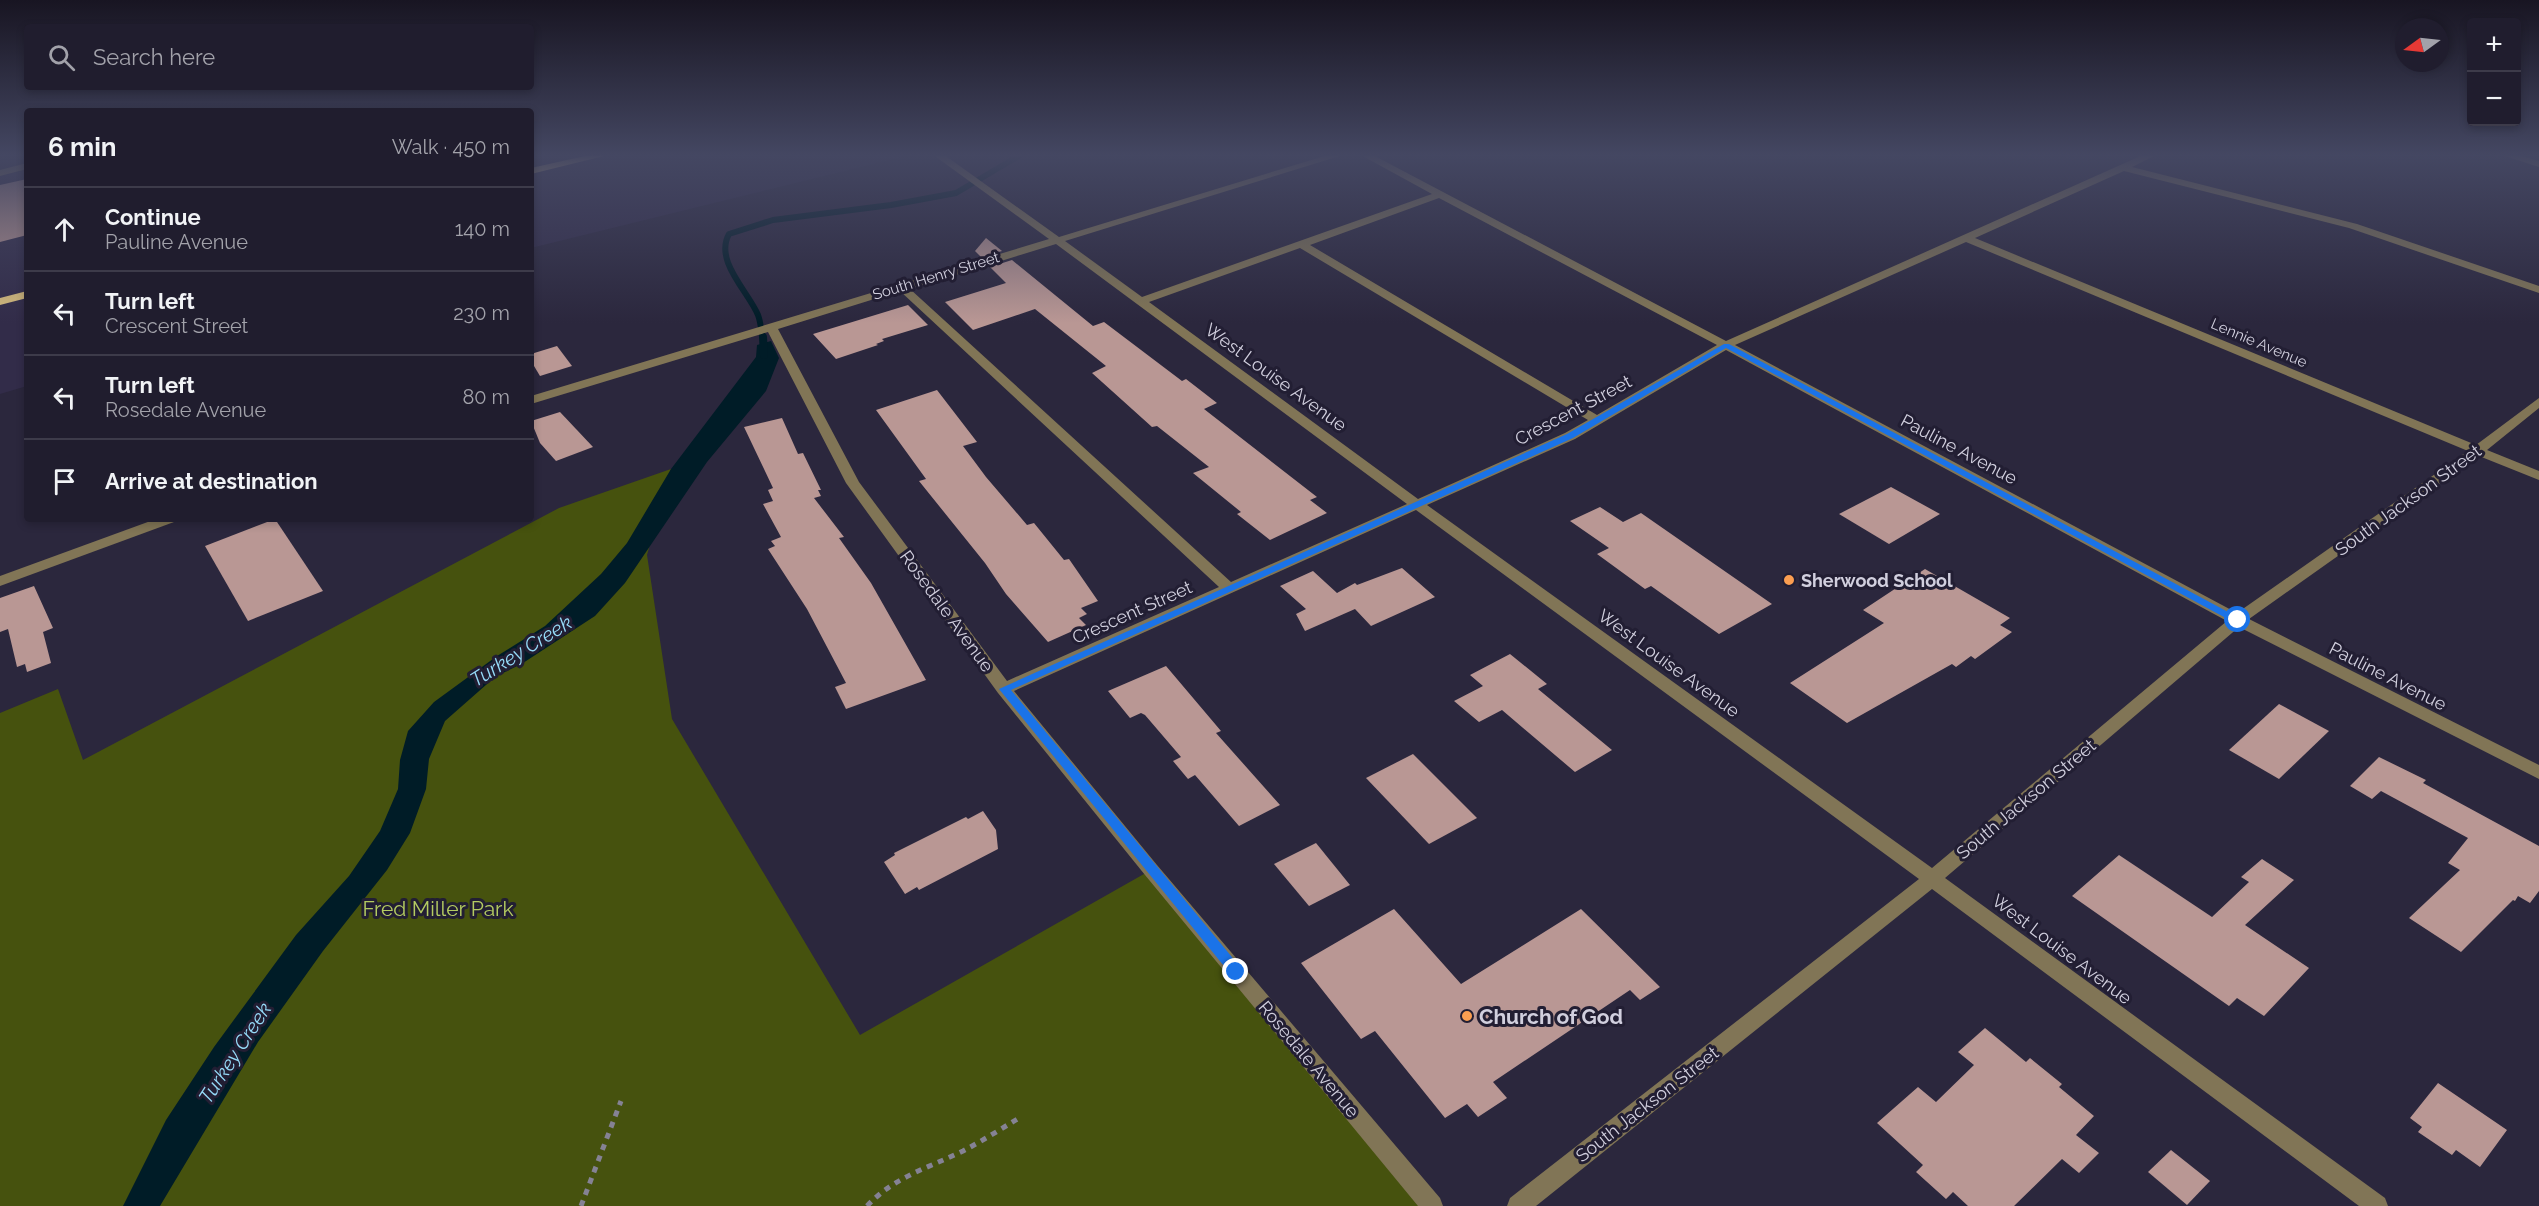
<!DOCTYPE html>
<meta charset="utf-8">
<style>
:root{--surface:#201d2e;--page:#2d2a3a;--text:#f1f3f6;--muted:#a2a2aa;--line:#3d3b4a}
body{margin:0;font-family:Raleway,sans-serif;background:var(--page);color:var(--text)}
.controls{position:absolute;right:18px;top:18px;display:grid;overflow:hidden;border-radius:6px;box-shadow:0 3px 9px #0003}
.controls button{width:54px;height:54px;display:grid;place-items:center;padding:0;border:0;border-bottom:2px solid var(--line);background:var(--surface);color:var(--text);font:30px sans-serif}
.compass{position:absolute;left:2395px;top:18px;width:54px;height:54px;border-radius:50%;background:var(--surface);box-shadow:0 3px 9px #0003;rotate:255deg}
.stop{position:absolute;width:18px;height:18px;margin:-14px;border:4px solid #1a73e8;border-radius:50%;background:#fff}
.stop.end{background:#1a73e8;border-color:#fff;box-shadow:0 2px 6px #0008}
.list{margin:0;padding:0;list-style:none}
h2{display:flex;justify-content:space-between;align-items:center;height:78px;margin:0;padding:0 24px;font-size:26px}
h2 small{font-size:20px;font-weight:400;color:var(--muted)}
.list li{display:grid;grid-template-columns:39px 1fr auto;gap:18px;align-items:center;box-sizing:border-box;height:84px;padding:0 24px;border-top:2px solid var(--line)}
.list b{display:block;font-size:22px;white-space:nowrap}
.list p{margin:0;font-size:20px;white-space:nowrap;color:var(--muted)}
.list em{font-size:20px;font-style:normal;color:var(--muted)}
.icon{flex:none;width:33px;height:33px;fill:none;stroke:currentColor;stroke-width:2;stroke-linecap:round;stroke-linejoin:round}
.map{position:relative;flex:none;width:2539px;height:1206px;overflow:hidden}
.search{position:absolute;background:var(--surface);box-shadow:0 3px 9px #0003;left:24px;top:24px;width:510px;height:66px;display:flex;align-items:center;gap:15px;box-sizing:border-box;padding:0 21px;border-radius:6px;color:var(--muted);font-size:22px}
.panel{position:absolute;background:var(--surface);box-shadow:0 3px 9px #0003;left:24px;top:108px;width:510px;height:414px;border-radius:6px}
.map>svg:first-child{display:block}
.built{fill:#322c49}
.green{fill:#46520e}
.water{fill:#001c27}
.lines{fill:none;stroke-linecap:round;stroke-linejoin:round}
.stream-far1{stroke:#001c27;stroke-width:6}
.stream{stroke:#001c27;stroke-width:8}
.building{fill:#b99794}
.path{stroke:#858294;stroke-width:5;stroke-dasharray:6 6;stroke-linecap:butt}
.minor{fill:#817556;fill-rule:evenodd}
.major{fill:#d8be7d;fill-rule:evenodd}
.route{fill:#1a73e8}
.poi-dot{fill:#fb9e51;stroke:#221e33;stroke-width:2}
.labels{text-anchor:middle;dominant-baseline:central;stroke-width:6;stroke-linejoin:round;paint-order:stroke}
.far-street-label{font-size:15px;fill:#d1cfde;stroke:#221e33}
.street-label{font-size:18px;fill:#d1cfde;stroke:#221e33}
.poi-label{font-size:18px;font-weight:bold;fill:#d1cfde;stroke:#221e33;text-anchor:start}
.water-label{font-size:20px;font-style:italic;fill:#95daf8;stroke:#221e33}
.near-park-label{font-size:21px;fill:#b4cb61;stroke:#221e33}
.near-poi-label{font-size:21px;font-weight:bold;fill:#d1cfde;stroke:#221e33;text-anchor:start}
</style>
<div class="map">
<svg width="2539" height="1206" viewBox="0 0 2539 1206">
<rect width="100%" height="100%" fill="#2b273d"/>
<g class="built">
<polygon points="531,154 914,154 531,248"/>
<polygon points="27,170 27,386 0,394 0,176"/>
</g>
<polygon class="green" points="671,469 647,555 672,719 860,1035 1151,870 1432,1206 0,1206 0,713 58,689 83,760 559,508"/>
<polygon class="water" points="771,341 779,358 766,391 707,462 625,583 595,616 523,663 495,677 445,721 429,759 426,789 410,833 387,870 323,951 258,1042 160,1206 123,1206 166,1120 214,1047 296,935 349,876 380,831 398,789 400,760 408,731 434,702 497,656 545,626 601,574 627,543 671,469 756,357 757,345"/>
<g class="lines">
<path class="stream-far1" d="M763 339C761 331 761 323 758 315 748 291 714 261 729 234L773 220 891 205 956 193 1022 154"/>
<polyline class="stream" points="763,337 764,355"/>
</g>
<g class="building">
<polygon points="27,179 27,235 0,242 0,185"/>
<polygon points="986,238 1002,251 981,257 975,251"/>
<polygon points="1012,260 1093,326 1104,322 1182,381 1186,379 1217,403 1204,409 1317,497 1310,500 1327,513 1270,540 1237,514 1241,512 1193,473 1209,467 1157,426 1152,427 1092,373 1106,366 1035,309 973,330 945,302 1006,283 990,267"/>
<polygon points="908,305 928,325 882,339 884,341 876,344 878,345 836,359 813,334"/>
<polygon points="557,346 572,366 540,376 531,361 531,354"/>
<polygon points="937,390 977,442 963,446 986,477 1027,525 1034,523 1064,560 1069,559 1098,601 1081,608 1087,614 1079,618 1086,625 1048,642 1006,594 985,563 919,481 926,479 876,410"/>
<polygon points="560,412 593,447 556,461 540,443 531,421"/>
<polygon points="782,418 798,454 803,453 821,490 818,490 821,496 814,498 844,537 839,538 871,583 926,680 846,709 835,687 846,683 807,609 768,549 775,546 771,541 781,537 763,504 773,501 768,490 773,488 744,427"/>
<polygon points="1891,487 1940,514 1889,544 1839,514"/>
<polygon points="1600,507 1623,522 1641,513 1772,604 1719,634 1651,586 1645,589 1597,554 1609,548 1570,521"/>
<polygon points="275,519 323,591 248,621 205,546"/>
<polygon points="1402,568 1435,597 1371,626 1355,609 1305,631 1296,614 1306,609 1280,586 1313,571 1337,593 1355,583 1357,585"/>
<polygon points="1925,569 2010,618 2000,625 2012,632 1975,659 1971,656 1956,667 1952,664 1847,723 1790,683 1884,623 1863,610"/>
<polygon points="34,586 53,628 43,632 51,663 27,672 25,664 17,667 8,629 0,632 0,598"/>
<polygon points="1510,654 1547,684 1538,689 1612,750 1575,772 1502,710 1479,722 1454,701 1483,686 1470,675"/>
<polygon points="1166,666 1221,731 1216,733 1280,805 1239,826 1195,775 1188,779 1173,761 1181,757 1145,715 1141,713 1130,718 1108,691"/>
<polygon points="2279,704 2329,731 2279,779 2229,750"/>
<polygon points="1413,754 1477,818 1429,844 1366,778"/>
<polygon points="2379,757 2426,780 2423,783 2539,846 2539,891 2530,903 2518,896 2515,901 2513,900 2461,952 2409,918 2460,870 2448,863 2468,838 2381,791 2372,799 2350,786"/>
<polygon points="983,811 996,830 998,849 919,890 917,887 905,894 884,862 895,855 894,853 966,817 968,819"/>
<polygon points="1316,843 1350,885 1309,906 1274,864"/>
<polygon points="2119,855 2212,917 2249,882 2241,877 2262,859 2294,880 2245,925 2309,968 2264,1016 2237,998 2229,1006 2072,896"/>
<polygon points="1394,909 1461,984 1581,909 1660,987 1640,1000 1630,990 1493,1082 1507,1098 1478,1117 1467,1104 1445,1118 1375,1031 1361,1039 1301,963"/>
<polygon points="1985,1028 2026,1062 2030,1058 2062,1084 2059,1087 2094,1116 2076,1135 2099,1153 2079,1173 2062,1159 2014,1206 1968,1206 1953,1192 1946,1199 1916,1172 1923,1165 1877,1123 1918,1087 1936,1102 1974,1065 1958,1052"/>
<polygon points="2438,1083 2507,1130 2480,1167 2456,1150 2452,1155 2418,1132 2422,1127 2410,1118"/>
<polygon points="2171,1150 2210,1181 2187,1205 2148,1172"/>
</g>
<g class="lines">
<g class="path">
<polyline points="581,1206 621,1101"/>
<path d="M867 1206C894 1177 928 1168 963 1151 982 1141 1001 1129 1019 1118"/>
</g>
<g class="minor">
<path d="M932 154H943L1059 237 1331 154H1346L1065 241 1142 297 1432 194 1359 154H1371L1726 341 2145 154H2158L2132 167 2357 224 2539 286V293L2349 228 2124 171 1975 238 2476 445 2539 398V408L2487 450 2539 471V480L2479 456 2249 619 2539 765V779L2239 627 1945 878 2385 1198 2388 1206H2359L1932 889 1536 1206H1507L1510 1198 1919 879 1416 510 1014 691 1157 865 1440 1198 1443 1206H1418L1145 875 998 693 846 483 768 332 531 404V396L1049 239ZM1439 198 1717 345 1597 415 1310 245ZM1966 242 2468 451 2237 613 1735 345ZM1056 244 1407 504 1231 582 910 289ZM1300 248 1588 420 1565 433 1418 499 1149 302ZM900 291 1219 587 1007 681 859 482 778 329ZM1726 350 2227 621 1932 868 1427 505 1575 439Z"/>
<polygon points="2499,154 2515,154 2539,161 2539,167"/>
<polygon points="27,163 27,169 0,176 0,170"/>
<polygon points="156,519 176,519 174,522 0,586 0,576"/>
</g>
<g class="major">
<polygon points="594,154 612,154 531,174 531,168"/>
<polygon points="27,291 27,298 0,305 0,298"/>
</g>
</g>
<linearGradient id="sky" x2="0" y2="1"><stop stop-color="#181522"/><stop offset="0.48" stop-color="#444762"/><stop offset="1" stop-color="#444762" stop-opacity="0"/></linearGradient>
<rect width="2539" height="323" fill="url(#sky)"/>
<polygon class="route" points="1724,344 1729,344 2243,620 2238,624 2235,623 1726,348 1573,438 1011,690 1241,968 1243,972 1241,976 1232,976 999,689 1567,434"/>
<g class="poi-dot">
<circle cx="1789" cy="580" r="6"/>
<circle cx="1467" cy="1016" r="6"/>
</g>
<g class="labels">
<g class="far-street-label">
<text transform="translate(936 276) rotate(-17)">South Henry Street</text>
<text transform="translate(2259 343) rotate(23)">Lennie Avenue</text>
</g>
<g class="street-label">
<text transform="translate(1276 377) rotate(36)">West Louise Avenue</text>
<text transform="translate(1573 410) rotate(-28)">Crescent Street</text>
<text transform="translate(1959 449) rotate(28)">Pauline Avenue</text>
<text transform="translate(2408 500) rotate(-36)">South Jackson Street</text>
<text transform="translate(947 611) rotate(54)">Rosedale Avenue</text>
<text transform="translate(1132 612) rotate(-24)">Crescent Street</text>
<text transform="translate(1669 663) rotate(36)">West Louise Avenue</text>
<text transform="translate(2388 676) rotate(27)">Pauline Avenue</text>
<text transform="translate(2026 799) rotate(-40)">South Jackson Street</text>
<text transform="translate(2062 949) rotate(37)">West Louise Avenue</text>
<text transform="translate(1309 1059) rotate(50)">Rosedale Avenue</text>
<text transform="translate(1647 1104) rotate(-38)">South Jackson Street</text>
</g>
<g class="poi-label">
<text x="1801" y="580">Sherwood School</text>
</g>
<g class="water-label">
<text transform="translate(521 651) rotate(-32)">Turkey Creek</text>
<text transform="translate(235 1053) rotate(-57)">Turkey Creek</text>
</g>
<g class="near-park-label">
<text x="438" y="908">Fred Miller Park</text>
</g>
<g class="near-poi-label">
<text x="1479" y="1016">Church of God</text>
</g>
</g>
</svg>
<div class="controls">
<button>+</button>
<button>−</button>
</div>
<svg class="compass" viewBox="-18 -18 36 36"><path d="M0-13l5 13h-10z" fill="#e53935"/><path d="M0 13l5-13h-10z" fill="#a2a2aa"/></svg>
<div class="stop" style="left:2238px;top:620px"></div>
<div class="stop end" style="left:1236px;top:972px"></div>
<div class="search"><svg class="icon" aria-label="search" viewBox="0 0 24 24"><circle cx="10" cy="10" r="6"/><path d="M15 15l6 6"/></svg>Search here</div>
<section class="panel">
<h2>6 min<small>Walk · 450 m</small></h2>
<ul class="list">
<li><svg class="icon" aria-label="ahead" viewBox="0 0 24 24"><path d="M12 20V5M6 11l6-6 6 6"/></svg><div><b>Continue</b><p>Pauline Avenue</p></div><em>140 m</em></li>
<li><svg class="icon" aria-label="left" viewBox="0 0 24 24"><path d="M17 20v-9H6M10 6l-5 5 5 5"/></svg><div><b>Turn left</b><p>Crescent Street</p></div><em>230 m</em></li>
<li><svg class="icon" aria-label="left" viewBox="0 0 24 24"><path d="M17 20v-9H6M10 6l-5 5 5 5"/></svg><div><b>Turn left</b><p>Rosedale Avenue</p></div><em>80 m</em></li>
<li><svg class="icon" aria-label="arrive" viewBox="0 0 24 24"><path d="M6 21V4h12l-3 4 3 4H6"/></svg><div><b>Arrive at destination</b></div></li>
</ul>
</section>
</div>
